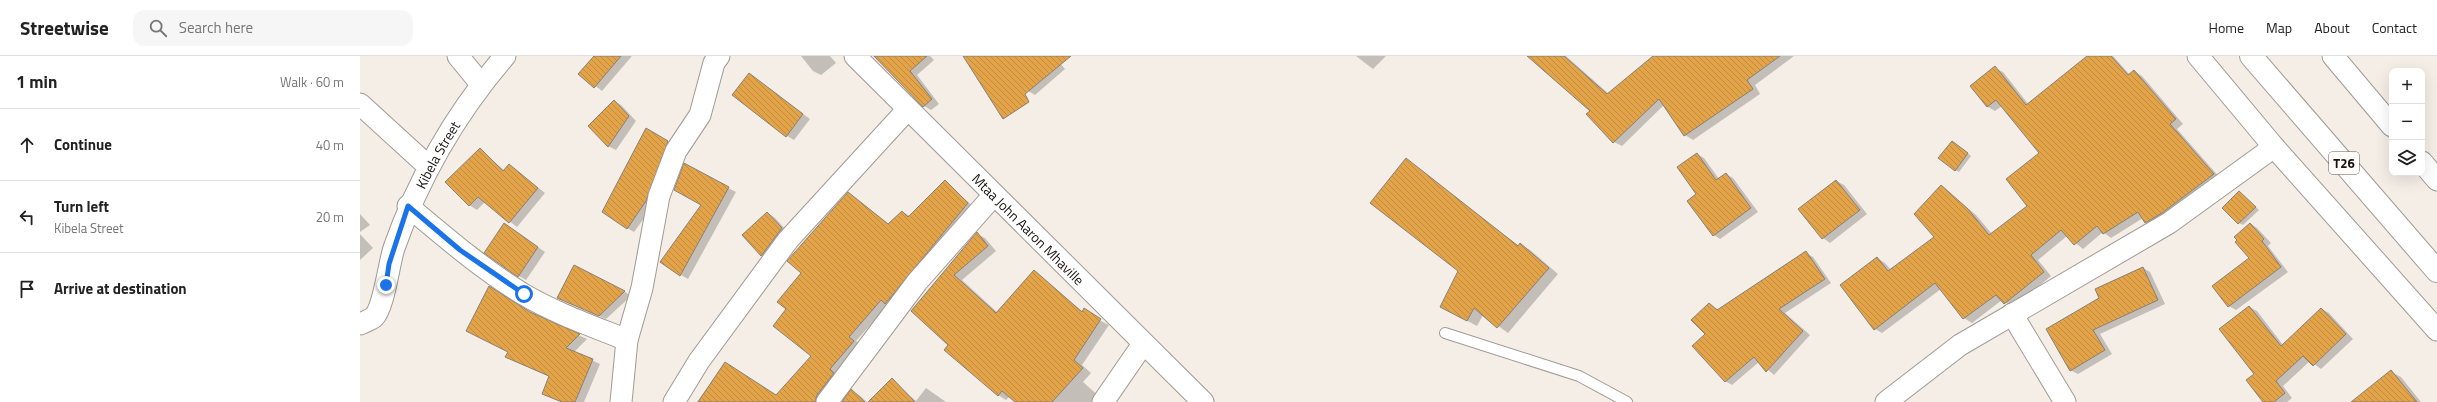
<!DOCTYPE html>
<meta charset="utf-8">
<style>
:root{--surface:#fff;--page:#f6f6f6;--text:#222;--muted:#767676;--line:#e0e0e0}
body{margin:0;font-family:"Titillium Web",sans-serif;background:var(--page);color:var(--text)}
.controls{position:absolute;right:12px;top:12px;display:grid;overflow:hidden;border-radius:8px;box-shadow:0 4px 16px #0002}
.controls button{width:36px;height:36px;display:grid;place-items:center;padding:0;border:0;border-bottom:1px solid var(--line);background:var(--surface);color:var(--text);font:20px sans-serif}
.stop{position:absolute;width:12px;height:12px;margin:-9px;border:3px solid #1a73e8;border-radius:50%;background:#fff}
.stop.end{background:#1a73e8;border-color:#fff;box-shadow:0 1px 4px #0008}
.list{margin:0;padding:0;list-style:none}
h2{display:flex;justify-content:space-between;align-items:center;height:52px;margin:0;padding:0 16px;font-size:17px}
h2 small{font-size:13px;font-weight:400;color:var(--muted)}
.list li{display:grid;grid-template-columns:26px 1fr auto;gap:12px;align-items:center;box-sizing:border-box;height:72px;padding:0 16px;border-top:1px solid var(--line)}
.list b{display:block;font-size:15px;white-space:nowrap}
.list p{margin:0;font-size:13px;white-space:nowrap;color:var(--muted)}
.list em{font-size:13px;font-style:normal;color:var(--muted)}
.icon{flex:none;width:22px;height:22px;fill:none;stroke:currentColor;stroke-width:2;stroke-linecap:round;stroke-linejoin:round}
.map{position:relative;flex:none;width:2077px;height:346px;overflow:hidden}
header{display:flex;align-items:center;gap:24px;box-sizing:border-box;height:56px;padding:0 20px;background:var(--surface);border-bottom:1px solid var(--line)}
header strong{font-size:19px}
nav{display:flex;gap:22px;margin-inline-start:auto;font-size:14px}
.search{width:280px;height:36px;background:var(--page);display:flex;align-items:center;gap:10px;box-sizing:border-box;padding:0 14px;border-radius:12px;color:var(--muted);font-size:15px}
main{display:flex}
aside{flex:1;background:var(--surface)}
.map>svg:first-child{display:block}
.shadow{fill:#0003}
.building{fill:url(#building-back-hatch);stroke:#87817a}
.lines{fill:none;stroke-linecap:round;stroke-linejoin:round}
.service-casing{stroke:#a09a93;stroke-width:12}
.minor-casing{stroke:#a09a93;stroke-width:23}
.trunk-casing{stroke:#a09a93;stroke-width:24}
.service{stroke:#fff;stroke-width:10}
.minor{stroke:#fff;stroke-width:21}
.trunk{stroke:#fff;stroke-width:22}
.route{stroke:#1a73e8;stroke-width:5}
.labels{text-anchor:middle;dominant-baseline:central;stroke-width:4;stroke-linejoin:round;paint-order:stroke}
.shield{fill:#fffcf9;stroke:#5c5a57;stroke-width:1}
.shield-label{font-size:13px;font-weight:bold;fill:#161411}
.street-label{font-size:14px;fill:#161411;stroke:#fffcf9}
</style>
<header>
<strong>Streetwise</strong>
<div class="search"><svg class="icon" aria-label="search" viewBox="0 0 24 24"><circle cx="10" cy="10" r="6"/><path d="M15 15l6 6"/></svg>Search here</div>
<nav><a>Home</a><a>Map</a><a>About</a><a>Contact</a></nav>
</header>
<main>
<aside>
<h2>1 min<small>Walk · 60 m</small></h2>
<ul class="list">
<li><svg class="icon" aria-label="ahead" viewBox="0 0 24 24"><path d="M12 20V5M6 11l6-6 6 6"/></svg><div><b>Continue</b></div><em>40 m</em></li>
<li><svg class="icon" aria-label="left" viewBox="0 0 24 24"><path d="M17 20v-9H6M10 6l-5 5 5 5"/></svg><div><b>Turn left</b><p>Kibela Street</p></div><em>20 m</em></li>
<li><svg class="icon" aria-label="arrive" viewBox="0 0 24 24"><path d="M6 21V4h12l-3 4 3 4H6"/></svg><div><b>Arrive at destination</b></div></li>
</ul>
</aside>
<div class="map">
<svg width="2077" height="346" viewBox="0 0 2077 346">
<defs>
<pattern id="building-back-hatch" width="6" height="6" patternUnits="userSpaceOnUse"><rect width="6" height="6" fill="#e3a348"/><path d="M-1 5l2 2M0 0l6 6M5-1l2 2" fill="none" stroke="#c28b3e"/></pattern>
</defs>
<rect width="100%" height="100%" fill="#f5eee7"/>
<g class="shadow">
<polygon points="235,0 272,0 242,35 220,18"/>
<polygon points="441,0 470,0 476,7 461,19 453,15"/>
<polygon points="513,0 570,0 574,4 557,19 579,48 571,54 564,50"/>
<polygon points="645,0 707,0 699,6 705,13 675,39 668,35"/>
<polygon points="996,0 1026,0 1013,13"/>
<polygon points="1169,0 1206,0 1249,38 1295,0 1434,0 1395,29 1400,38 1333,84 1325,79 1304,49 1262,90 1254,86 1231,55"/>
<polygon points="1728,0 1753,0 1770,19 1774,15 1782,20 1823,68 1817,73 1861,123 1794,171 1783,162 1751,182 1743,176 1723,193 1707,180 1678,204 1691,220 1653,252 1642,244 1612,267 1604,262 1581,233 1522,277 1515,273 1517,202 1525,207 1531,214 1575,181 1581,130 1616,159 1632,178 1669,150 1681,97 1642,50 1635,55 1628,51 1611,30 1635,12 1643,16 1669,49"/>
<polygon points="389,18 450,63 434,84 427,80"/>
<polygon points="254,45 261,49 276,65 256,94 248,90"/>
<polygon points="287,73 315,90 293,150 274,176 267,172"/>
<polygon points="1596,88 1611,100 1599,116 1595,114"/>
<polygon points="121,94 145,115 149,109 185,137 157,171 125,146 117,154 109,149"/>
<polygon points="1337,98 1344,102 1359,123 1366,118 1373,122 1398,156 1360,183 1354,179 1338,139"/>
<polygon points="1046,104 1159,190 1160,188 1170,194 1198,218 1148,277 1123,259 1117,270 1091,256 1099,215"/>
<polygon points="1476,125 1484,129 1507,158 1470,187 1463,182"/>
<polygon points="585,126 615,152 496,285 501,289 464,346 337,346 365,307 417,340 453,300 427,253 443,217 495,142 529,168 543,156 550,160"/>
<polygon points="368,132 376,136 328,223 321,219 342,149"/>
<polygon points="1880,136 1899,154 1883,169 1879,167"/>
<polygon points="408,157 415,162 429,177 409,204 402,200 383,179"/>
<polygon points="0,158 10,169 0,176"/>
<polygon points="1891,168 1897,172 1911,187 1908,190 1928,216 1876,254 1869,250 1891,202"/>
<polygon points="152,173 185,196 166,224 159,220"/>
<polygon points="0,178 13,192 0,204"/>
<polygon points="617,178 625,182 636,195 602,224 637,256 674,215 723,256 749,269 722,309 731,317 723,326 742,343 741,346 657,346 650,340 646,344 638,339 590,289 552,254"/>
<polygon points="1446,197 1453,201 1471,227 1425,257 1450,279 1414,319 1399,306 1372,329 1365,325 1347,278 1350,248 1359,254"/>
<polygon points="215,210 265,236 271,240 246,263 204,245 198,242"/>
<polygon points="1783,212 1790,216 1805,248 1740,278 1752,298 1718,318 1710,314 1740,242"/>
<polygon points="1889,251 1897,255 1923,289 1962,253 1969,257 1993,283 1961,313 1950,305 1923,330 1932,342 1927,346 1904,346 1895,318"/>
<polygon points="172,258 227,283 214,296 240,308 224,346 201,346 183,337 190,321 154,305 149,296"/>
<polygon points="2031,316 2041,321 2061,346 1993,346"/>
<polygon points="532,324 556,345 566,332 586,346 509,346"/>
<polygon points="492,335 499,339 507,346 483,346"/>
</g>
<g class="building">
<polygon points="234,0 261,0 234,32 218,18"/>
<polygon points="514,0 567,0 550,15 572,43 563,51"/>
<polygon points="603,0 711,0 665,38 669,46 643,63"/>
<polygon points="1167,0 1204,0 1247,38 1293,0 1420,0 1387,24 1393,33 1324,80 1299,43 1253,87 1226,58 1230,55"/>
<polygon points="1727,0 1751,0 1768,19 1774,14 1816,63 1810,68 1854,118 1802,157 1785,167 1778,156 1743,178 1737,170 1714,189 1701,174 1671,199 1684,216 1644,248 1636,239 1603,263 1575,227 1514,274 1480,229 1517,201 1528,215 1574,181 1554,158 1581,129 1608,153 1629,179 1667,150 1646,123 1679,97 1636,44 1627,51 1610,30 1635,10 1666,49"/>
<polygon points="389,17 443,58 426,81 372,39"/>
<polygon points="254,44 269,60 248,91 228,70"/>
<polygon points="286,72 308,85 286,145 267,173 242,156"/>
<polygon points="1592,85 1608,97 1595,115 1578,102"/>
<polygon points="120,92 143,115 149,108 178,132 149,167 118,141 109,150 85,126"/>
<polygon points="1337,97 1356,124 1366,117 1391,152 1353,180 1327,145 1336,138 1317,111"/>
<polygon points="1046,102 1158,190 1160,187 1189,212 1137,272 1114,252 1107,265 1080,251 1098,215 1010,147"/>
<polygon points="324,107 369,131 320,220 300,206 341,149 314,134"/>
<polygon points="585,124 608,147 525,248 521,244 489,281 494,285 470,313 474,317 457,339 455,346 338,346 365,306 416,339 451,300 413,270 426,253 417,246 441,217 427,205 488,136 528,168 542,155 548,161"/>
<polygon points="1476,124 1500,154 1462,183 1438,153"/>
<polygon points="1879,135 1896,151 1878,168 1862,152"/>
<polygon points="407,156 422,172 401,200 382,179"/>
<polygon points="144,167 178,191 158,221 124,197"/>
<polygon points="1890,167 1904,183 1902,185 1921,211 1868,251 1852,230 1889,202 1875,186 1877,184 1874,181"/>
<polygon points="617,176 628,190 594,219 636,257 674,214 722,256 724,252 741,263 714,304 723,312 692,346 655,346 642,335 638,340 584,294 588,289 551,255"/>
<polygon points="1446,195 1465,223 1419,253 1443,275 1406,316 1394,301 1365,326 1332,290 1345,278 1331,264 1349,247 1357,254"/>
<polygon points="214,209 265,235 239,260 197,242"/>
<polygon points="1783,211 1798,244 1733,274 1745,294 1710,315 1686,273 1739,242 1735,233"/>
<polygon points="129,230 170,256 220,278 206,292 233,303 215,346 202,346 182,338 189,320 145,301 148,296 106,275"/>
<polygon points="1889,250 1921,290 1961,252 1986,278 1953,310 1943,300 1916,325 1925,337 1914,346 1903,346 1886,324 1894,318 1859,273"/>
<polygon points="2031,314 2057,346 1991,346"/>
<polygon points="532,322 555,346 508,346"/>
<polygon points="491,333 505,346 482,346"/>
</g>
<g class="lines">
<defs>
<polyline id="service" points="1085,277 1219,320 1267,346"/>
<g id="minor">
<polyline points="98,0 121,28"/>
<path id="s1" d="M495 0 843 346"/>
<polyline points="1838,0 1914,91 2077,274"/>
<polyline points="1973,0 2032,70"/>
<polyline points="0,48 69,111"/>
<polyline points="2062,106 2077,124"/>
<path d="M48 150C85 181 122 213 163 238 195 257 232 270 267 284"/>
<polyline points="1652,258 1705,346"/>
<path id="s2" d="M0 268C4 266 10 264 14 261 24 251 29 207 34 192 59 121 96 57 145 0"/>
<polyline points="261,346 267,284 282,232 299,140 316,95 340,59 354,7 359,0"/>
<polyline points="314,346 339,305 428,184 548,53"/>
<polyline points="467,346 557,226 634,139"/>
<polyline points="743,346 783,288"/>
<polyline points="1526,346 1600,289 1809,167 1914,91"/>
</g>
<polyline id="trunk" points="1891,0 2077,215"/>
</defs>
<use href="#service" class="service-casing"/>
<use href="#minor" class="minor-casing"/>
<use href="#trunk" class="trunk-casing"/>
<use href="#service" class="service"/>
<use href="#minor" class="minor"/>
<use href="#trunk" class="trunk"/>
</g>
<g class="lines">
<polyline class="route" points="26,229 29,208 48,150 100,194 164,238"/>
</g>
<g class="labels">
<rect class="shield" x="1969" y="96" width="30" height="22" rx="3"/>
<g class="shield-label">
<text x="1984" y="107">T26</text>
</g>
<g class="street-label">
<text stroke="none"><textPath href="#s2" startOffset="191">Kibela Street</textPath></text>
<text stroke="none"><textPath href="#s1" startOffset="245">Mtaa John Aaron Mhaville</textPath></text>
</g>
</g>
</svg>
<div class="controls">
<button>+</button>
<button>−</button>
<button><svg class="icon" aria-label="layers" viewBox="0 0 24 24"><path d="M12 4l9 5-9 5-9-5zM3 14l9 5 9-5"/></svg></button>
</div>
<div class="stop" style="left:164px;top:238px"></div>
<div class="stop end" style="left:26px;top:229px"></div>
</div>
</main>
